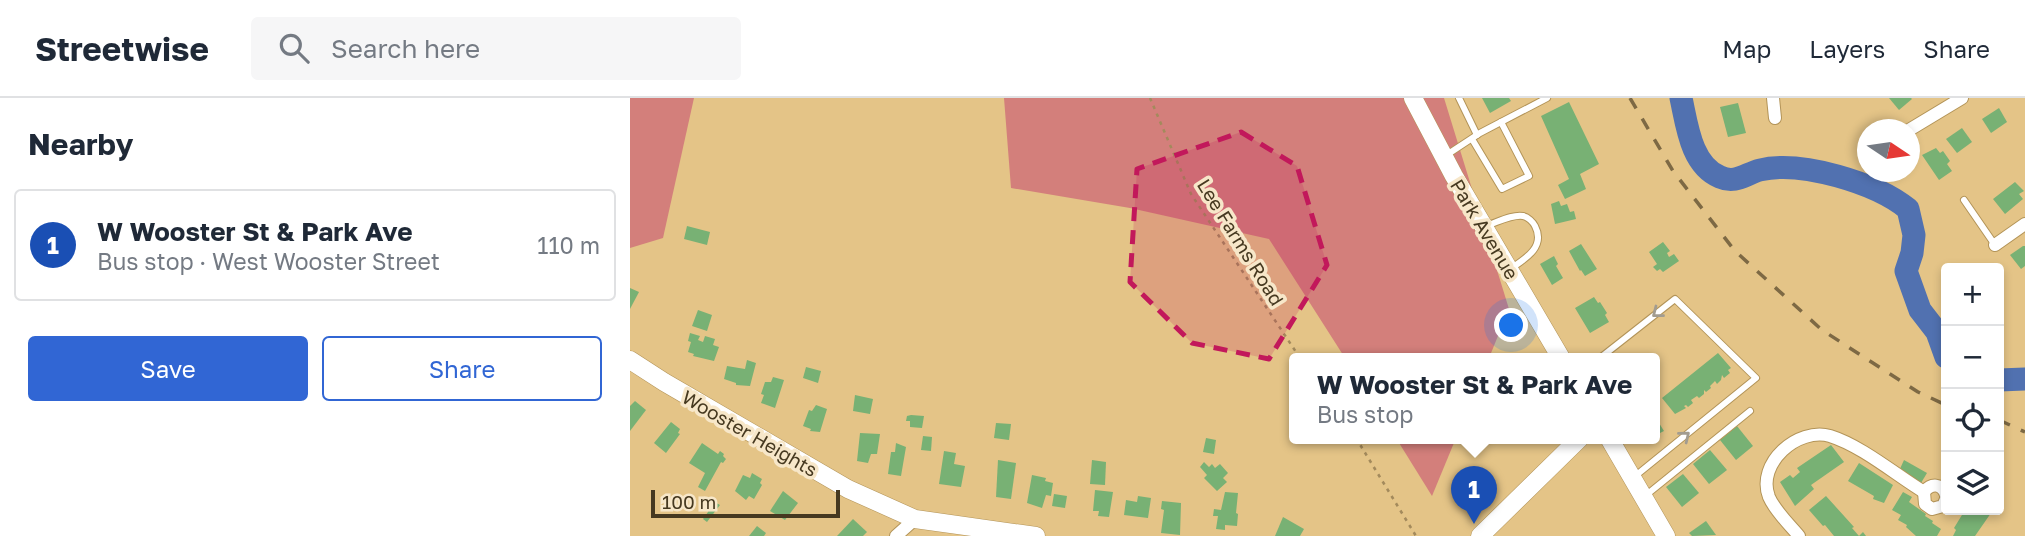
<!DOCTYPE html>
<meta charset="utf-8">
<style>
:root{--surface:#fff;--page:#f6f6f7;--text:#1f2937;--muted:#747a83;--line:#e0e1e3;--accent:#3166d4}
body{margin:0;font-family:"Golos Text",sans-serif;background:var(--page);color:var(--text)}
.controls{position:absolute;right:21px;bottom:21px;display:grid;overflow:hidden;border-radius:7px;box-shadow:0 4px 10px #0003}
.controls button{width:63px;height:63px;display:grid;place-items:center;padding:0;border:0;border-bottom:2px solid var(--line);background:var(--surface);color:var(--text);font:35px sans-serif}
.compass{position:absolute;left:1227px;top:21px;width:63px;height:63px;border-radius:50%;background:var(--surface);box-shadow:0 4px 10px #0003;rotate:103deg}
.scale{position:absolute;left:21px;bottom:18px;width:189px;box-sizing:border-box;padding-left:7px;border:4px solid #463920;border-top:0;font-size:19px;line-height:24px;white-space:nowrap;color:#463920;-webkit-text-stroke:5px #f7e7c9;paint-order:stroke}
.you{position:absolute;left:882px;top:228px;width:24px;height:24px;margin:-18px;border:5px solid #fff;border-radius:50%;background:#1a73e8;box-shadow:0 0 0 10px #1a73e833}
.badge{display:grid;place-items:center;width:46px;height:46px;border-radius:50%;background:var(--accent);color:#fff;font-size:23px;font-weight:700}
.pin{position:absolute;translate:-50% -58px;filter:drop-shadow(0 2px 4px #0008)}
.pin::after{content:'';position:absolute;top:37px;width:24px;height:21px;background:inherit;clip-path:polygon(0 0,100% 0,50% 100%)}
.popup{position:absolute;left:659px;top:255px;width:371px;height:91px;box-sizing:border-box;display:grid;place-content:center;border-radius:7px;background:var(--surface);filter:drop-shadow(0 2px 5px #0005);font-size:23px;white-space:nowrap;color:var(--muted)}
.popup b{font-size:26px;color:var(--text)}
.popup::after{content:'';position:absolute;left:50%;top:100%;margin-left:-14px;border:14px solid transparent;border-top-color:var(--surface)}
.list{margin:0;padding:0;list-style:none}
h2{display:flex;justify-content:space-between;align-items:center;height:91px;margin:0;padding:0 28px;font-size:30px}
h2 small{font-size:23px;font-weight:400;color:var(--muted)}
.list li{display:grid;grid-template-columns:46px 1fr auto;gap:21px;align-items:center;box-sizing:border-box;height:112px;margin:0 14px 14px;padding:0 14px;border:2px solid var(--line);border-radius:7px}
.list b{display:block;font-size:26px;white-space:nowrap}
.list p{margin:0;font-size:23px;white-space:nowrap;color:var(--muted)}
.list em{font-size:23px;font-style:normal;color:var(--muted)}
.actions{display:flex;gap:14px;padding:21px 28px}
.actions a{flex:1;padding:16px 0;border:2px solid var(--accent);border-radius:7px;text-align:center;font-size:24px;color:var(--accent)}
.actions .main{background:var(--accent);color:#fff}
.icon{flex:none;width:38px;height:38px;fill:none;stroke:currentColor;stroke-width:2;stroke-linecap:round;stroke-linejoin:round}
.map{position:relative;flex:none;width:1395px;height:438px;overflow:hidden}
header{display:flex;align-items:center;gap:42px;box-sizing:border-box;height:98px;padding:0 35px;background:var(--surface);border-bottom:2px solid var(--line)}
header strong{font-size:33px}
nav{display:flex;gap:38px;margin-inline-start:auto;font-size:24px}
.search{width:490px;height:63px;background:var(--page);display:flex;align-items:center;gap:18px;box-sizing:border-box;padding:0 24px;border-radius:7px;color:var(--muted);font-size:26px}
main{display:flex}
aside{flex:1;background:var(--surface)}
.map>svg:first-child{display:block}
.green{fill:#d37f7b}
.lines{fill:none;stroke-linecap:round;stroke-linejoin:round}
.river{stroke:#5171b0;stroke-width:23}
.building{fill:#78b174}
.lane-casing{stroke:#b39458;stroke-width:8}
.street-casing{stroke:#b39458;stroke-width:14}
.secondary-casing{stroke:#b39458;stroke-width:19}
.path{stroke:#a38a5c;stroke-width:2.5;stroke-dasharray:3.5 5;stroke-linecap:butt}
.lane{stroke:#fff;stroke-width:6}
.street{stroke:#fff;stroke-width:12}
.secondary{stroke:#fff;stroke-width:18}
.rail{stroke:#7d6944;stroke-width:3.5;stroke-dasharray:12 12;stroke-linecap:butt}
.oneway{stroke:#a29c90}
.marked{fill:#c2185b;fill-opacity:0.2;stroke:#c2185b;stroke-width:5;stroke-dasharray:14 9;stroke-linejoin:round}
.labels{text-anchor:middle;dominant-baseline:central;stroke-width:7;stroke-linejoin:round;paint-order:stroke}
.street-label{font-size:19px;fill:#463920;stroke:#f7e7c9}
</style>
<header>
<strong>Streetwise</strong>
<div class="search"><svg class="icon" aria-label="search" viewBox="0 0 24 24"><circle cx="10" cy="10" r="6"/><path d="M15 15l6 6"/></svg>Search here</div>
<nav><a>Map</a><a>Layers</a><a>Share</a></nav>
</header>
<main>
<aside>
<h2>Nearby<small></small></h2>
<ul class="list">
<li><span class="badge" style="background:#1a4fb4">1</span><div><b>W Wooster St &amp; Park Ave</b><p>Bus stop · West Wooster Street</p></div><em>110 m</em></li>
</ul>
<div class="actions"><a class="main">Save</a><a>Share</a></div>
</aside>
<div class="map">
<svg width="1395" height="438" viewBox="0 0 1395 438">
<rect width="100%" height="100%" fill="#e4c487"/>
<g class="green">
<polygon points="0,0 64,0 33,140 0,150"/>
<polygon points="374,0 814,0 879,211 859,260 715,260 639,141 500,110 381,90"/>
<polygon points="766,340 826,340 802,398"/>
</g>
<g class="lines">
<g class="river">
<path d="M1051 0C1057 27 1061 67 1090 79 1106 86 1115 76 1130 72 1171 62 1246 85 1278 111L1284 137 1282 155 1276 173 1290 212 1307 234 1316 259"/>
<polyline points="1369,282 1395,281"/>
</g>
</g>
<g class="building">
<polygon points="852,0 879,0 881,3 860,15"/>
<polygon points="1259,0 1281,0 1282,1 1269,12"/>
<polygon points="939,4 969,66 950,76 956,91 935,101 928,87 939,81 911,18"/>
<polygon points="1108,5 1116,35 1098,39 1090,9"/>
<polygon points="1369,10 1377,24 1361,35 1352,21"/>
<polygon points="1332,30 1342,44 1327,55 1316,41"/>
<polygon points="1306,50 1310,55 1313,53 1320,63 1317,66 1322,73 1309,82 1292,57"/>
<polygon points="1385,84 1394,93 1389,96 1393,101 1375,116 1363,101"/>
<polygon points="929,103 931,108 937,106 940,114 944,113 946,121 925,126 921,106"/>
<polygon points="57,128 80,134 77,147 54,141"/>
<polygon points="1033,144 1040,153 1037,155 1039,159 1044,156 1049,163 1033,174 1030,171 1027,173 1023,169 1027,166 1019,154"/>
<polygon points="951,146 967,171 955,178 951,172 950,173 939,153"/>
<polygon points="1393,148 1395,148 1395,168 1391,171 1380,157"/>
<polygon points="924,158 928,166 926,168 933,180 922,187 910,166"/>
<polygon points="0,190 9,194 0,211"/>
<polygon points="964,199 968,205 970,204 977,215 975,217 979,224 960,235 945,210"/>
<polygon points="68,212 82,217 77,233 62,228"/>
<polygon points="60,235 70,238 68,242 73,244 75,238 85,241 83,247 89,249 84,263 63,258 64,256 58,254 61,244 58,243"/>
<polygon points="1088,255 1101,270 1098,272 1100,275 1094,280 1092,277 1091,282 1087,286 1085,283 1080,288 1081,290 1076,294 1074,292 1074,296 1069,300 1067,298 1061,302 1063,305 1058,309 1056,307 1054,308 1056,310 1045,316 1032,300"/>
<polygon points="117,262 126,265 120,288 106,287 106,285 94,281 97,268 115,271"/>
<polygon points="176,269 191,273 188,285 173,280"/>
<polygon points="143,279 154,282 145,310 131,305 134,297 131,296 135,284 141,284"/>
<polygon points="225,297 243,301 240,316 223,313"/>
<polygon points="5,303 16,312 0,333 0,308"/>
<polygon points="186,307 197,311 190,334 180,333 181,331 173,328 179,312 182,313"/>
<polygon points="281,317 294,318 292,330 280,329 280,323 276,323 277,318"/>
<polygon points="1024,317 1034,333 1024,338"/>
<polygon points="41,324 50,331 48,335 50,336 36,355 24,345"/>
<polygon points="366,325 381,326 379,342 364,340"/>
<polygon points="1107,328 1123,348 1106,362 1090,342"/>
<polygon points="230,335 250,336 247,356 241,356 238,365 227,363"/>
<polygon points="293,338 302,339 301,353 291,352"/>
<polygon points="576,340 586,342 584,356 573,354"/>
<polygon points="72,345 88,356 90,353 94,356 93,358 96,361 93,365 91,364 75,393 68,389 75,375 59,365"/>
<polygon points="266,345 276,349 271,378 258,376 261,354 265,354"/>
<polygon points="1201,347 1214,364 1181,387 1184,391 1165,408 1150,384 1160,377 1163,380 1170,374 1167,370"/>
<polygon points="1080,352 1097,372 1079,386 1063,366"/>
<polygon points="314,353 326,355 324,366 335,368 331,389 309,386"/>
<polygon points="368,362 386,365 381,401 366,399"/>
<polygon points="462,362 476,364 475,387 460,386"/>
<polygon points="1274,362 1297,375 1291,385 1269,373"/>
<polygon points="574,364 579,369 582,366 585,370 590,366 598,375 593,380 597,384 587,393 574,380 577,377 570,369"/>
<polygon points="1229,365 1263,387 1254,405 1243,401 1244,398 1218,383"/>
<polygon points="122,375 132,381 130,385 132,387 124,401 119,398 116,402 105,393 113,377 120,380"/>
<polygon points="1053,376 1069,395 1052,409 1036,389"/>
<polygon points="402,377 416,380 415,383 423,385 421,398 416,397 412,410 397,405"/>
<polygon points="465,392 483,394 479,419 468,418 469,413 463,413"/>
<polygon points="153,393 168,405 155,422 140,413"/>
<polygon points="595,394 608,395 606,415 608,416 607,428 595,427 595,432 586,431 588,418 583,418 584,411 591,412"/>
<polygon points="1273,394 1282,399 1279,404 1296,416 1295,418 1303,423 1302,425 1311,431 1307,438 1286,438 1276,429 1277,427 1268,422 1271,417 1262,412"/>
<polygon points="424,396 437,398 435,410 422,408"/>
<polygon points="508,398 521,400 518,420 494,417 496,402 507,404"/>
<polygon points="1196,398 1224,429 1222,430 1229,438 1233,434 1236,438 1204,438 1195,427 1193,428 1179,412"/>
<polygon points="81,402 90,407 77,424 73,421 78,414 80,409 77,407"/>
<polygon points="532,403 551,405 550,437 531,435 534,412 531,411"/>
<polygon points="1335,412 1357,412 1361,415 1345,438 1323,438 1326,432 1324,430"/>
<polygon points="653,419 674,431 670,438 645,438"/>
<polygon points="223,421 237,434 233,438 207,438"/>
<polygon points="1076,423 1086,437 1062,438 1059,435"/>
<polygon points="127,428 136,435 134,438 119,438"/>
</g>
<g class="lines">
<defs>
<g id="lane">
<polyline points="829,0 847,37"/>
<polyline points="842,41 872,91 899,78 871,24"/>
<polyline points="815,58 850,35 917,0"/>
<polyline points="1334,102 1365,147"/>
<path d="M855 128C866 125 882 116 893 118 898 119 903 124 905 128 916 149 895 161 880 171"/>
<polyline points="970,260 1045,201 1126,280 1004,379"/>
<polyline points="1015,398 1120,313"/>
</g>
<g id="street">
<polyline points="1143,0 1145,20"/>
<polyline points="1279,32 1332,0"/>
<polyline points="1365,147 1395,126"/>
<polyline points="1294,394 1295,406 1302,411 1313,408 1316,401"/>
<path d="M1294 394C1301 385 1312 385 1316 397"/>
<polyline points="266,438 285,421"/>
<path d="M1169 438C1159 426 1145 413 1139 399 1126 365 1168 329 1200 338 1232 348 1266 377 1294 394"/>
</g>
<g id="secondary">
<polyline points="783,0 824,78 931,260"/>
<polyline points="0,262 34,284 218,391 285,421 406,438"/>
<polyline points="979,340 1036,438"/>
<polyline points="850,438 950,340"/>
</g>
</defs>
<use href="#lane" class="lane-casing"/>
<use href="#street" class="street-casing"/>
<use href="#secondary" class="secondary-casing"/>
<g class="path">
<polyline points="520,0 561,96 670,260"/>
<polyline points="726,340 786,438"/>
</g>
<use href="#lane" class="lane"/>
<use href="#street" class="street"/>
<use href="#secondary" class="secondary"/>
<g class="rail">
<polyline points="1000,0 1043,73 1105,153 1192,232 1288,294 1316,307"/>
<polyline points="1369,322 1395,334"/>
</g>
</g>
<defs><path id="oneway-chevron" d="M-2-3.5L2.5 0L-2 3.5" fill="none" stroke-width="1.6" stroke-linecap="round" stroke-linejoin="round" transform="scale(1.75)"/></defs>
<g class="oneway">
<use href="#oneway-chevron" transform="translate(1027 215) rotate(142)"/>
<use href="#oneway-chevron" transform="translate(1055 338) rotate(-39)"/>
</g>
<path class="marked" d="M611 34 667 68 697 167 639 261 562 245 500 184 507 71Z"/>
<g class="labels">
<g class="street-label">
<text transform="translate(855 131) rotate(59)">Park Avenue</text>
<text transform="translate(611 144) rotate(58)">Lee Farms Road</text>
<text transform="translate(120 335) rotate(30)">Wooster Heights</text>
</g>
</g>
</svg>
<div class="controls">
<button>+</button>
<button>−</button>
<button><svg class="icon" aria-label="locate" viewBox="0 0 24 24"><circle cx="12" cy="12" r="6"/><path d="M12 2v4M12 18v4M2 12h4M18 12h4"/></svg></button>
<button><svg class="icon" aria-label="layers" viewBox="0 0 24 24"><path d="M12 4l9 5-9 5-9-5zM3 14l9 5 9-5"/></svg></button>
</div>
<svg class="compass" viewBox="-18 -18 36 36"><path d="M0-13l5 13h-10z" fill="#e53935"/><path d="M0 13l5-13h-10z" fill="#747a83"/></svg>
<div class="scale">100 m</div>
<div class="you"></div>
<div class="pin badge" style="left:844px;top:426px;background:#1a4fb4">1</div>
<div class="popup"><b>W Wooster St &amp; Park Ave</b>Bus stop</div>
</div>
</main>
